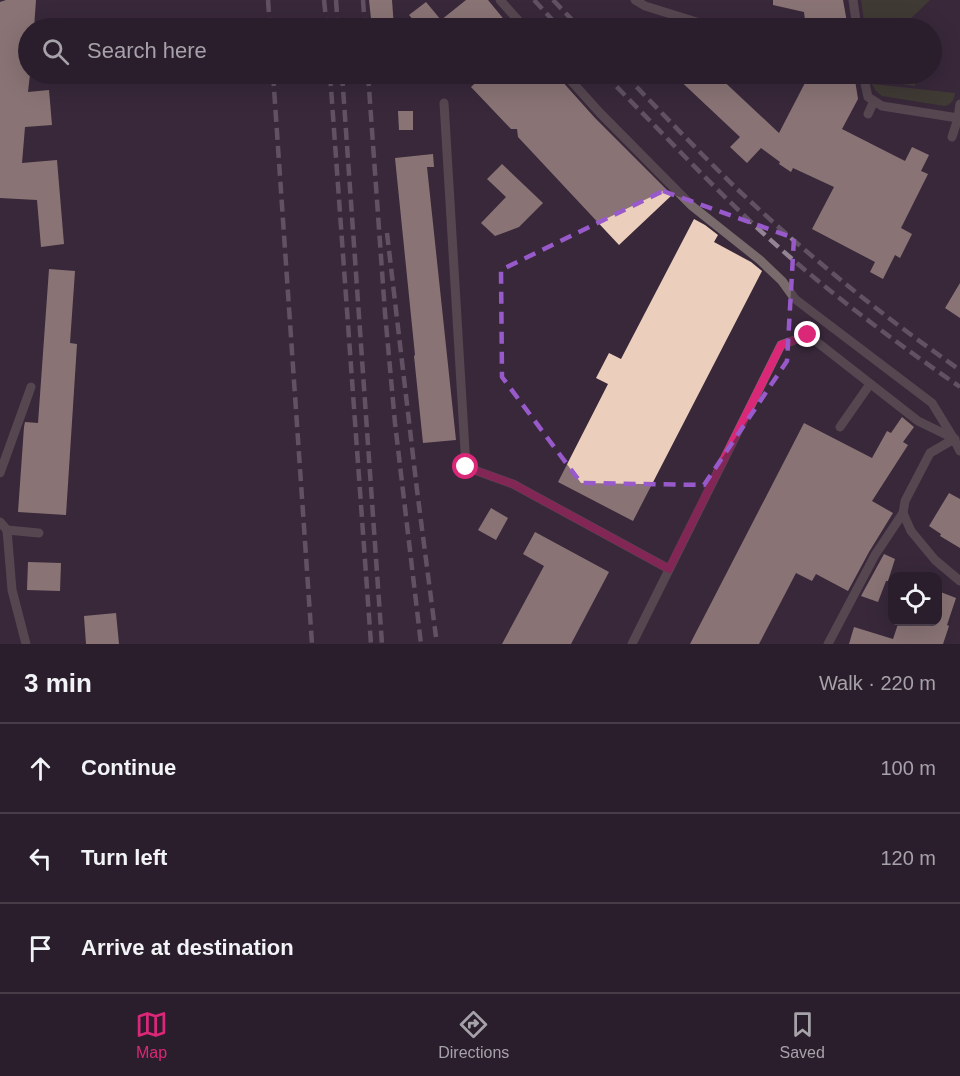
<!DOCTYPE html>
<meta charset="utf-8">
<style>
:root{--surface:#2b1e2c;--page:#332734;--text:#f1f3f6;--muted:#a6a2a9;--line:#473c48;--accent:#db2777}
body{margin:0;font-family:Helvetica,sans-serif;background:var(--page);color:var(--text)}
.controls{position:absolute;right:18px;bottom:18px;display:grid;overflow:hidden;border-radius:12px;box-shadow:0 6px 24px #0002}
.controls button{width:54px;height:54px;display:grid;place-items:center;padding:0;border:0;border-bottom:2px solid var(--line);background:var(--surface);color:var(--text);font:30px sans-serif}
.stop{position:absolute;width:18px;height:18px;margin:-14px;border:4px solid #db2777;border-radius:50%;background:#fff}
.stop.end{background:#db2777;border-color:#fff;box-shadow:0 2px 6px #0008}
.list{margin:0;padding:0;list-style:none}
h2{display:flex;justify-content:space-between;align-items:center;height:78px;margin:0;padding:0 24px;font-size:26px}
h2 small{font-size:20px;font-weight:400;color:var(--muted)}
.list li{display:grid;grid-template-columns:39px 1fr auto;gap:18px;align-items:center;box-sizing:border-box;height:90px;padding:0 24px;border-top:2px solid var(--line)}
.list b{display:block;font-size:22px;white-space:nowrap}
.list em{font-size:20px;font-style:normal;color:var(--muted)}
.icon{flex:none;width:33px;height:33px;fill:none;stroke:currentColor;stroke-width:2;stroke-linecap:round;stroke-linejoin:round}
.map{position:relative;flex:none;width:960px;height:644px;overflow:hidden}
.search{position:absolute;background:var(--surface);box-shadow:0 6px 24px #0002;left:18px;right:18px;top:18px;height:66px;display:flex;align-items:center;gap:15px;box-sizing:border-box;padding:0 21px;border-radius:33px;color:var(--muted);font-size:22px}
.sheet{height:348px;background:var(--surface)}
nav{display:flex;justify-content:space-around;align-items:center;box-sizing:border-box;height:84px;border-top:2px solid var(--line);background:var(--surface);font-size:16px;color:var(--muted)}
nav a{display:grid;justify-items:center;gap:3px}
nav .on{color:var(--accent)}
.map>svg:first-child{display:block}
.green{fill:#4a512f}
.building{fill:#ebcfbc}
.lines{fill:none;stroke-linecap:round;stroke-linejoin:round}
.lane{stroke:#796b6b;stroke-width:9}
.rail{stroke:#928493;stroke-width:4.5;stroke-dasharray:12 6;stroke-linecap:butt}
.route{stroke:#db2777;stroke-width:8}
.marked{fill:none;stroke:#985acb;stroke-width:4.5;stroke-dasharray:12 8;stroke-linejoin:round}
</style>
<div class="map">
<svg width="960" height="644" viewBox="0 0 960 644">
<rect width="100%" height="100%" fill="#39283a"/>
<g class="green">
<polygon points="861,0 930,0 901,28 865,28"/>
<polygon points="876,74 916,74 915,86 877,80"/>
<path d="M872 84 955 93C954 100 952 104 945 106L882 96 876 91Z"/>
</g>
<g class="building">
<polygon points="6,0 36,0 34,28 28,28 28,74 30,74 28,92 49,90 52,125 25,127 22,163 57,160 64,244 41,247 37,200 0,198 0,2"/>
<polygon points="369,0 392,0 394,28 372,28"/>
<polygon points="466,0 488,0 511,28 420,28 409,15 426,2 441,20"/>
<polygon points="773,0 843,0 848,28 806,28 804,12 773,5"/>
<polygon points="485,74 558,74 560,79 595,118 672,195 619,245 518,137 517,129 511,129 471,87"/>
<polygon points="673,74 716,74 779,133 807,79 806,74 854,74 858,99 842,129 905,161 912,147 929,155 921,171 928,174 901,228 912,234 900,258 895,255 883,279 870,272 875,262 812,229 834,187 793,168 791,172 779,164 780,162 761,148 747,163 730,147 740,137"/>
<polygon points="398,111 413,111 413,130 399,130"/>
<polygon points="433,154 434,167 427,167 456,440 423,443 414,356 415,355 395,158"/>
<polygon points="502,164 543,203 519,227 495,236 481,223 506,197 487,179"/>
<polygon points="694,219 705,225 718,235 714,242 751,262 762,271 633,521 558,482 608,384 596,378 609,353 621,359"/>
<polygon points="49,269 75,271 70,343 77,344 66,515 18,512 24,427 25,422 38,423"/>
<polygon points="960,283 960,318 945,308"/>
<polygon points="902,417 914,427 903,442 908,445 872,501 893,513 869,552 848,591 816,574 812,581 796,573 759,644 690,644 804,423 872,458 887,431 891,433"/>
<polygon points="949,493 960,499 960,548 940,536 941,534 929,526"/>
<polygon points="491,508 508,518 496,540 478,530"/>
<polygon points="535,532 609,572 571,644 502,644 544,566 523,554"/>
<polygon points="884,554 895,559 888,581 886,581 878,602 861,596"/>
<polygon points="28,562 61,563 60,591 27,590"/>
<polygon points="938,591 956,598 947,625 949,626 943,644 849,644 854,627 893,639 899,621 938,621"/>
<polygon points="116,613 119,644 86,644 84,616"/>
</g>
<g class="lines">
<g class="lane">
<polyline points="500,0 525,28"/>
<polyline points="635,0 645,6 716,28"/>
<polyline points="853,0 857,28"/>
<polyline points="565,74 600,113 692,206 760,260 782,281 795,299 932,403 954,439 960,451"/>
<polyline points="783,74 787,77"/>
<polyline points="863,74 868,97 882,106 958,118"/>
<polyline points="444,103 466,467 513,484 669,569"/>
<polyline points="868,114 874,101"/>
<polyline points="952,137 958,118 960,104"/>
<polyline points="840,427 870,384"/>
<polyline points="954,439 930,453 905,501 903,513 911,531 935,560 960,581"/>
<polyline points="0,473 31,387"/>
<polyline points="0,522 7,530 39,533"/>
<polyline points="7,530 12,590 26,644"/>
<polyline points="632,644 781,345 808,335 918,421 955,439"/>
<polyline points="828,644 875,555 903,513"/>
</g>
<g class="rail">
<polyline points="268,0 270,28"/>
<polyline points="324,0 327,28"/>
<polyline points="336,0 338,28"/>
<polyline points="363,0 365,28"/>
<polyline points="534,0 560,28"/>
<polyline points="553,0 580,28"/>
<polyline points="273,74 312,644"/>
<polyline points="330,74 371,644"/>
<polyline points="342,74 382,644"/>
<polyline points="368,74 385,313 395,423 421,644"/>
<path d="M604 74C653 123 701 175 752 223 816 283 888 337 960 387"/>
<path d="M624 74C661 112 698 151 736 188 806 254 881 315 960 370"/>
<polyline points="387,233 417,490 436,637"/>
</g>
</g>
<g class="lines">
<polyline class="route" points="466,467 513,484 669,569 781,345 808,335"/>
</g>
<path d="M0 0H960V644H0ZM663 191 794 238 787 361 704 485 581 483 502 377 501 270Z" fill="#39283a" fill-opacity=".55" fill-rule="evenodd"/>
<path class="marked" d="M663 191 794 238 787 361 704 485 581 483 502 377 501 270Z"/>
</svg>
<div class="controls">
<button><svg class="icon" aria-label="locate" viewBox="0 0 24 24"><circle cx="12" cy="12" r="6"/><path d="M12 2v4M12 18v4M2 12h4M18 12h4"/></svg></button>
</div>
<div class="stop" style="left:466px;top:467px"></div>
<div class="stop end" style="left:808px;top:335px"></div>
<div class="search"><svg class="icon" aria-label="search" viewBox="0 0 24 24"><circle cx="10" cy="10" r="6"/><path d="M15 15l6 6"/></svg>Search here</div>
</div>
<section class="sheet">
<h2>3 min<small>Walk · 220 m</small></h2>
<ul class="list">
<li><svg class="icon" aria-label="ahead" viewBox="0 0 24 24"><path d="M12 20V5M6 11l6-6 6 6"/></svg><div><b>Continue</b></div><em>100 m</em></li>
<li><svg class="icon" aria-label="left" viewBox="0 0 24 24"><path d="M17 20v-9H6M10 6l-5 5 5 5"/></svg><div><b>Turn left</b></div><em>120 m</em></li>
<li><svg class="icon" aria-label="arrive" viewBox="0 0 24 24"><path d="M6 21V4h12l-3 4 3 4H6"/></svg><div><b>Arrive at destination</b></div></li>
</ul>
</section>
<nav>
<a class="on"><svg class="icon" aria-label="map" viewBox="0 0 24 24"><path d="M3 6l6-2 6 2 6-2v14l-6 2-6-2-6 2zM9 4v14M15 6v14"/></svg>Map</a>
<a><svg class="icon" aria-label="directions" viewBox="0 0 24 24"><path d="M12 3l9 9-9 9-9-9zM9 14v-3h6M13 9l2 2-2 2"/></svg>Directions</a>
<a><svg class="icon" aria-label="saved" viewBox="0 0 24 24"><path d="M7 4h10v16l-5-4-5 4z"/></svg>Saved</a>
</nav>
